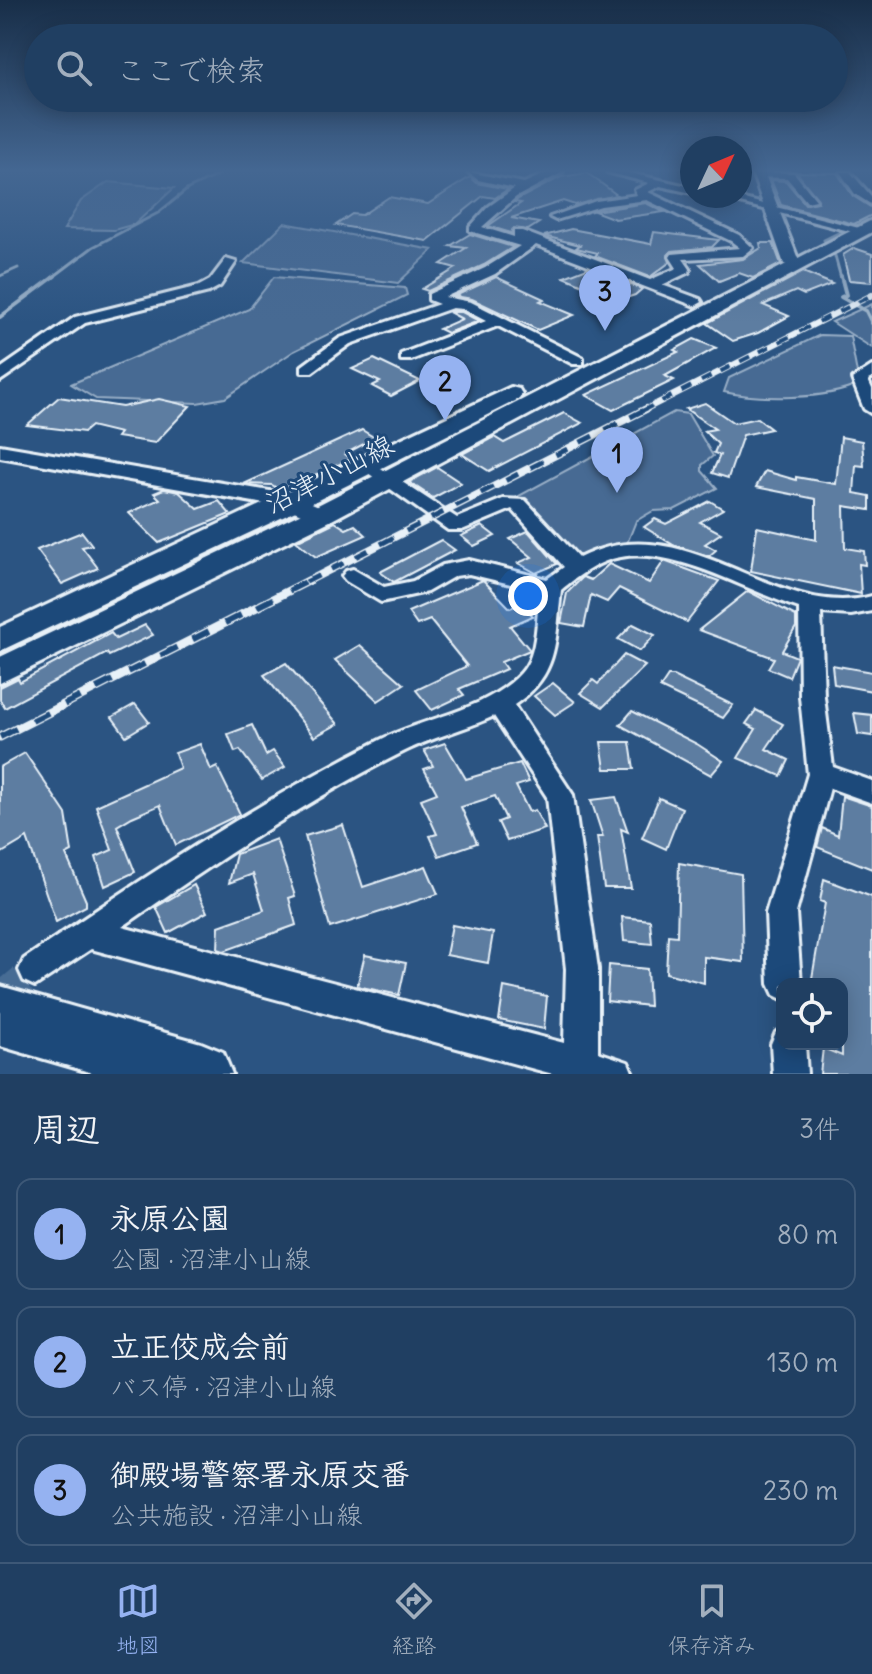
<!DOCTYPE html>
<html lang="ja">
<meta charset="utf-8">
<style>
:root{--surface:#203f62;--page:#2d4a6b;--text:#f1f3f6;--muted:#a2afbe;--line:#3d5877;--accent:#95b2f1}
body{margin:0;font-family:Delius,"Klee One",sans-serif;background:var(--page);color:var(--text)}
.controls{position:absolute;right:24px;bottom:24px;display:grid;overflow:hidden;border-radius:16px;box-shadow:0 4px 20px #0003}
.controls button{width:72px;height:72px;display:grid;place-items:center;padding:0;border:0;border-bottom:2px solid var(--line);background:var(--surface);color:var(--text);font:40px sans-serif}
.compass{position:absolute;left:680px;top:136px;width:72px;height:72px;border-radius:50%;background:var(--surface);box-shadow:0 4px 20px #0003;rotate:46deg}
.you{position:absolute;left:528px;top:596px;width:28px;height:28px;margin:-20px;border:6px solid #fff;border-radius:50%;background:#1a73e8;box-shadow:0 0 0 12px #1a73e833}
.badge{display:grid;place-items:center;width:52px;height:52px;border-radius:50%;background:var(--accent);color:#111;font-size:26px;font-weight:700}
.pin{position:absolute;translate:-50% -66px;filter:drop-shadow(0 2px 4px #0008)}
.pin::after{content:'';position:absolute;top:42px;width:28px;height:24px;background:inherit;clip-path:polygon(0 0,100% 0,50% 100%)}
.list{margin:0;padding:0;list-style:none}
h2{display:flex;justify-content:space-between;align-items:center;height:104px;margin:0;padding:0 32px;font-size:34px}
h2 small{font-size:26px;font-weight:400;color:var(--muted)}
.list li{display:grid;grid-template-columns:52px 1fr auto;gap:24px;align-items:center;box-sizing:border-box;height:112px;margin:0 16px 16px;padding:0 16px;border:2px solid var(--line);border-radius:16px}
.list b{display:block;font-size:30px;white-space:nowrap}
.list p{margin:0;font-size:26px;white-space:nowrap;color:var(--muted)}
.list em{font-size:26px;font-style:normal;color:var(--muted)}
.icon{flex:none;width:44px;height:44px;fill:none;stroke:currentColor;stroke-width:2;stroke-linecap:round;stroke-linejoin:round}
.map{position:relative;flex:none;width:872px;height:1074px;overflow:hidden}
.search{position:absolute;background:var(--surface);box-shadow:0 4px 20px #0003;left:24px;right:24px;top:24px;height:88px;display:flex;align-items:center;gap:20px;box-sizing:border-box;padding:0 28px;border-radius:44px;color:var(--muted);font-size:30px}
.sheet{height:488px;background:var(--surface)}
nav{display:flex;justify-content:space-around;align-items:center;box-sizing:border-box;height:112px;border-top:2px solid var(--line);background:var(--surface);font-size:22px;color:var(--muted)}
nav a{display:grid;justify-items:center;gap:4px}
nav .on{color:var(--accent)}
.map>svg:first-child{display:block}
.green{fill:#476b93;stroke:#98aec6;stroke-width:2}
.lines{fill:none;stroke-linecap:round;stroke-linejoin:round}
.stream-far1{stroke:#a0b6cb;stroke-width:3}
.stream{stroke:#a0b6cb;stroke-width:4}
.building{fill:#5d7da1;stroke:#e8f1f8;stroke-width:2}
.minor-tunnel{stroke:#476c94;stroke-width:30;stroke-dasharray:30 15;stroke-linecap:butt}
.minor-casing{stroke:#e8f1f8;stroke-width:6}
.tertiary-casing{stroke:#e8f1f8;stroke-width:6}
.secondary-casing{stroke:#e8f1f8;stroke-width:6}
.motorway-casing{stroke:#e8f1f8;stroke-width:6}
.minor{fill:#1f4a7a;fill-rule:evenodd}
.tertiary{fill:#1f4a7a;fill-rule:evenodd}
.secondary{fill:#1f4a7a;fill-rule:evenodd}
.motorway{fill:#1f4a7a;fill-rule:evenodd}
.rail-far2-casing{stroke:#e8f1f8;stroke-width:6}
.rail-far1-casing{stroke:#e8f1f8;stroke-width:8}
.rail-casing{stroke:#e8f1f8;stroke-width:9}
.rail-far2{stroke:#1f4a7a;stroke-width:4;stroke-dasharray:11;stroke-linecap:butt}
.rail-far1{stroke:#1f4a7a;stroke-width:5;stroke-dasharray:14;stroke-linecap:butt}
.rail{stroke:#1f4a7a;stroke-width:6;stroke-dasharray:18;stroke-linecap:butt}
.labels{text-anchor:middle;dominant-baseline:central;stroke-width:6;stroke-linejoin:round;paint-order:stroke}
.street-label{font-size:28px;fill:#e8f1f8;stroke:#1f4a7a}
</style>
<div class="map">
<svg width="872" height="1074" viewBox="0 0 872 1074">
<rect width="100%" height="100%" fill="#2b5482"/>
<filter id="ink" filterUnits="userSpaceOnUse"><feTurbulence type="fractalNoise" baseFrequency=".0125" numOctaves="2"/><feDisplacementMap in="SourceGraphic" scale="16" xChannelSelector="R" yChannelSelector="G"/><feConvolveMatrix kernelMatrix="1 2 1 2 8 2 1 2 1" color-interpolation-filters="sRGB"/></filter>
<g filter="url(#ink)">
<g class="green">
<polygon points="108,182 174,188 135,224 114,230 64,229 81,201"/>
<polygon points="284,223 433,250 398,283 243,263"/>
<polygon points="274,277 405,288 407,295 294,351 225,398 197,403 96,399 71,384 249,309"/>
<polygon points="872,304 872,348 832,322"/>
<path d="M820 335 850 336 859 384C827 400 759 400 724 392L729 378Z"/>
<polygon points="674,412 688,414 713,456 702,465 702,471 717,488 674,510 653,511 636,521 626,546 577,564 517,497"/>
</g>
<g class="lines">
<g class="stream-far1">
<polyline points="0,276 18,268"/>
<polyline points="52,278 93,247 158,213 188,189 220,174"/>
<polyline points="841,278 835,256 824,240 866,219 862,217"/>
</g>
<g class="stream">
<polyline points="841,276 846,295 841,297 866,311 872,323"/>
<polyline points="0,317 55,276"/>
</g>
</g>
<g class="building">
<polygon points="797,172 837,173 853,196 872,208 872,215 854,224 781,205 771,180 786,181 805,204 818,202"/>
<polygon points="587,173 617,195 575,205 563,201 511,218 539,223 528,230 514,228 511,233 488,226 521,203 515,202 518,199 561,177"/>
<polygon points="470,177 477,183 508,189 495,198 483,196 427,241 336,225 352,214 362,215 389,197 428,204"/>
<polygon points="646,203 664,212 615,219 594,211"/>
<polygon points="571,229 651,244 654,232 719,240 712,247 672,251 668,255 670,262 650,277 595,256 598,253 576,248 580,245 544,236"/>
<polygon points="470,234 513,247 484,265 428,291 422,289 456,268 441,264 466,248 450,246"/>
<polygon points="760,243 773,243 781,264 753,278 739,273 719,281 700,264 743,259 761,248"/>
<polygon points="854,248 872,254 872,282 849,280 843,255"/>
<polygon points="587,268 642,289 635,295 620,300 564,277"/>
<polygon points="803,272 832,284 804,295 796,291 763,305 789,316 758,333 733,341 707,323"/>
<polygon points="496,277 544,299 540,301 574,315 538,330 472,299 455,296"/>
<polygon points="449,312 462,312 479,321 447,333 439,329 462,319"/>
<polygon points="694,339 716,348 665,376 674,380 613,410 586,395 678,352 674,350"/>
<polygon points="374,359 420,381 391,396 372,386 380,382 352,369"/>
<polygon points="59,397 122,407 159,399 190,406 155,443 117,437 120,433 91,426 84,432 27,425"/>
<polygon points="705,403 734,423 757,418 771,429 743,435 728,478 712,473 720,455 714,453 718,444 704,431 715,429 686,409"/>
<polygon points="564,413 582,423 489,471 462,454 494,437 504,443"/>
<polygon points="362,430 375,438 345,454 351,459 331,468 280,490 272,485 244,484"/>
<polygon points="841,437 862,441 864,466 856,465 854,493 870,496 870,510 844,506 845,548 864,551 865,565 859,564 861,594 751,571 757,527 816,540 816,499 756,487 765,471 796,480 796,477 836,484"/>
<polygon points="437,467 461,483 433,498 409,482"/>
<polygon points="164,489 179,492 198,509 219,501 230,514 159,543 129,513 160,499 154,493"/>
<polygon points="710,501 723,509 700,522 721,533 705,544 716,550 709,556 675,546 644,527 655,519 666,524"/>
<polygon points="335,522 346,529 355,525 366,535 316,557 296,541"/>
<polygon points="482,526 495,536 474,546 461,536"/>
<polygon points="528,531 557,564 536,573 518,563 532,557 510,539"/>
<polygon points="82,532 92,545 82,547 98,568 62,584 37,550"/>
<polygon points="441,540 455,550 394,582 380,572"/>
<polygon points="664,561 719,581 687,622 619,588 607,602 591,595 584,627 561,623 567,593 583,577 591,580 609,564 649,583"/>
<polygon points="483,580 510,608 521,603 533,616 510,626 530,650 501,662 506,669 459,689 464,695 432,710 416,690 467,666 430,620 417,625 408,612"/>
<polygon points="748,591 796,616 796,627 782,651 797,657 789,677 768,668 774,658 699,630"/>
<polygon points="633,624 655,635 640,651 618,639"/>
<polygon points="145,625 153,635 109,656 107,653 5,708 0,700 0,687 18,678 20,682 111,633 116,639"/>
<polygon points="360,645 404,684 378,701 335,660"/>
<polygon points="624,655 645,666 603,707 580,693 593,680 598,684"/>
<polygon points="286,663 338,724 314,737 264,675"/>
<polygon points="832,665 872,672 872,691 834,684"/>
<polygon points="668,676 673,676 733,705 723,718 660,688"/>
<polygon points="553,683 575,702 555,715 534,696"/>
<polygon points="135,704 149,722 126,736 112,717"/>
<polygon points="756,710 783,724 766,749 789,760 781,776 738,758 756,729 746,724"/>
<polygon points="632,711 697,744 723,761 711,775 620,725"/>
<polygon points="854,713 872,715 872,736 858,734"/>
<polygon points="252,725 266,755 273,751 285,767 262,780 240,750 235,752 228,734"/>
<polygon points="601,742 630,742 634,769 605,769"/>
<polygon points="445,743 466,779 520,763 529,782 516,786 529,812 535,810 545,829 507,841 498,822 506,819 495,796 461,807 477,843 439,856 430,836 437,834 421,799 437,793 424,769 433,766 424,750"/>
<polygon points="200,744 211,770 217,767 240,814 176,845 160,805 132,817 117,826 135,872 105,886 96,857 112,850 96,806 180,768 175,753"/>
<polygon points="25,753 66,814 72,852 66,855 86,901 86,906 56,922 27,838 0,854 0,767"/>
<polygon points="842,796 872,806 872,869 817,847 822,828 838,835"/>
<polygon points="616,797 628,832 621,829 631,888 604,888 597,837 603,837 591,800"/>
<polygon points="659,798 682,808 666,849 642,838"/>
<polygon points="343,825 363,887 426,866 438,894 330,928 305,836"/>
<polygon points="276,839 295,896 289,898 296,925 224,951 218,949 219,926 264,910 253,874 229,883 236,854"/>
<polygon points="679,863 741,874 743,962 704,957 704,983 666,973 668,935 677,936"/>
<polygon points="824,879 872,897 872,1074 820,1074 823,1048 842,1056 842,984 811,984 825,903 820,901"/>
<polygon points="194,885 207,912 168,933 156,907"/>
<polygon points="622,917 650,920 652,944 624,941"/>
<polygon points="452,925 493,933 488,963 446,955"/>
<polygon points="365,955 406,963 399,995 357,986"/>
<polygon points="609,965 647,969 649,1006 607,1001"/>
<polygon points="504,987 547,996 544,1029 499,1020"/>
</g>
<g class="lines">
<polyline class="minor-tunnel" points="0,999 35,970"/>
<defs>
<g id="minor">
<polygon points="468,172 524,183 549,172 563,172 516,197 482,227 514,237 514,231 522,231 650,280 677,268 670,257 672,254 740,248 731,241 647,200 601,206 556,220 550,217 596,201 637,195 635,190 649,183 607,172 625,172 692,187 692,193 660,186 648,192 739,235 753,248 743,256 683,259 690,269 689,272 662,285 700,299 702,302 695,306 536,245 495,274 445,297 471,302 583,358 583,364 573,364 498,326 411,360 401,360 401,354 486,321 463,309 452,308 350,344 312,372 302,372 302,366 340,338 439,304 429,300 429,294 485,268 520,246 470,231 470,227 488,207 515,188 478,180"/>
<polygon points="754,172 794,173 816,200 807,202 787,178 758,177"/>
<polygon points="840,172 850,172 872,197 872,205 855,194"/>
<polygon points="713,196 732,196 867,230 861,234"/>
<polygon points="226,259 236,262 220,286 209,292 85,323 0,381 0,369 75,317 199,286 210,280"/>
<polygon points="872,366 872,378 868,380 872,389 872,414 864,409 852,379"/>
<path d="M367 459 457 518 503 499 525 500 579 558C685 503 774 623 872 596V611L851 615 821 613 824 697 833 767 872 781V803L830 788 796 913 801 984H782V999L774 995 769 984 766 913 808 774 800 697 799 608C747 591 676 547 621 557 599 560 578 576 561 590 555 639 560 675 514 705L573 795 598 969V1052L628 1062 633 1074H553L91 949 35 986 24 981 19 970 24 959C138 881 256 803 380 740 425 717 485 712 521 673 539 654 536 616 540 591L469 574 455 576 427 592 381 602 346 581 342 576 346 571 353 569 384 587 413 581 443 565 469 560 547 579 564 567 512 509 462 530H448L361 468 358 464 361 460ZM494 716 547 797 566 969 564 1043 122 927C211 865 305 801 403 752 432 737 464 730 494 716Z"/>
<polygon points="782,1030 782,1044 805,1044 807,1074 773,1074 771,1044 776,1032"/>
</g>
<g id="tertiary">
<polygon points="752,172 764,172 800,264 797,267 784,264"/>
<polygon points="0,445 293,495 328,510 332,515 320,522 287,508 0,457"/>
</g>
<g id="secondary">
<polygon points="872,220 872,232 330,521 0,683 0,657 310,509"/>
<polygon points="511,387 519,389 522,394 519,399 302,508 0,651 0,627"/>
</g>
<polygon id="motorway" points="0,986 201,1043 223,1052 232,1074 96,1074 0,1046"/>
</defs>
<use href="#minor" class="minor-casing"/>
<use href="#tertiary" class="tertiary-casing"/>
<use href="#secondary" class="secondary-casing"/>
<use href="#motorway" class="motorway-casing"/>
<use href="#minor" class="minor"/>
<use href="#tertiary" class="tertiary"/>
<use href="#secondary" class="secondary"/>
<use href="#motorway" class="motorway"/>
<defs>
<polyline id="rail-far2" points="642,411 872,295"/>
<polyline id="rail-far1" points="306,582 646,409"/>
<polyline id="rail" points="0,737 310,580"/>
</defs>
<use href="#rail-far2" class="rail-far2-casing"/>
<use href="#rail-far1" class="rail-far1-casing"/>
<use href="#rail" class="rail-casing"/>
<use href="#rail-far2" class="rail-far2"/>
<use href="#rail-far1" class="rail-far1"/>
<use href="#rail" class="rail"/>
</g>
</g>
<linearGradient id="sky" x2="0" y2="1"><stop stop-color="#182e48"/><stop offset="0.53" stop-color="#446792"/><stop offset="1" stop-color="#446792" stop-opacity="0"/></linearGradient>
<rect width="872" height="322" fill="url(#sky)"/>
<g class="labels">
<g class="street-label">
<text transform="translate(329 474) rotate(-27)">沼津小山線</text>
</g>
</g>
</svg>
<div class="controls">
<button><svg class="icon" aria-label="locate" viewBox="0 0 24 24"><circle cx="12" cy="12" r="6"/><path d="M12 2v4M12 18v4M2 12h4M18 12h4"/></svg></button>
</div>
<svg class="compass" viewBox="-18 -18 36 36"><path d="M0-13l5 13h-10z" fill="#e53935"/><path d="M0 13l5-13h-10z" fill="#a2afbe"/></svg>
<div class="you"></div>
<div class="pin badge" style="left:617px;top:493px">1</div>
<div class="pin badge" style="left:445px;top:421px">2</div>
<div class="pin badge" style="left:605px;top:331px">3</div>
<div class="search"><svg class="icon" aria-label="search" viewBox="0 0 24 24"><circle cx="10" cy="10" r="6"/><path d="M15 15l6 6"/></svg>ここで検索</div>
</div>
<section class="sheet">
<h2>周辺<small>3件</small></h2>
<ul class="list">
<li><span class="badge">1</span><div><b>永原公園</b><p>公園 · 沼津小山線</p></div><em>80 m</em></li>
<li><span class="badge">2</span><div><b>立正佼成会前</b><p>バス停 · 沼津小山線</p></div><em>130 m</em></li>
<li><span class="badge">3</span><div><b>御殿場警察署永原交番</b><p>公共施設 · 沼津小山線</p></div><em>230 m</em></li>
</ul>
</section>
<nav>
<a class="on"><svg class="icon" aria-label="map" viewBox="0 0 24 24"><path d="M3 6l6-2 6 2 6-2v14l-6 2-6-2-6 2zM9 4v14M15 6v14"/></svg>地図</a>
<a><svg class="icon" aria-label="directions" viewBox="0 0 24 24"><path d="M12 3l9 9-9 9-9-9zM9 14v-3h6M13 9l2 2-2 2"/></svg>経路</a>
<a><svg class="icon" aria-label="saved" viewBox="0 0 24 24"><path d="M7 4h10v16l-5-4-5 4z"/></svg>保存済み</a>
</nav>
